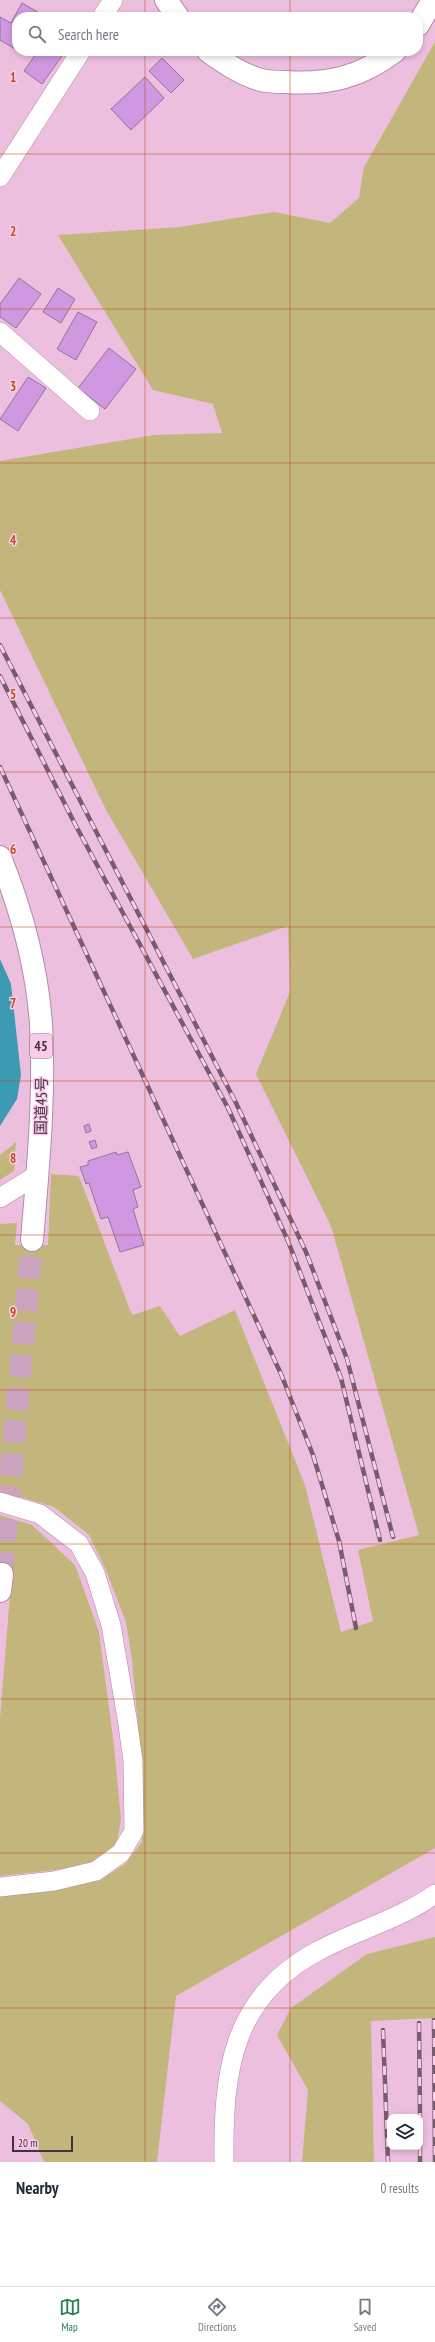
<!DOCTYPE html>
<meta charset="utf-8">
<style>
:root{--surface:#fff;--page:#f2f2f3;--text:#1f2937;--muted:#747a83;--line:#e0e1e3;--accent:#277f54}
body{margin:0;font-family:"PT Sans Narrow","Noto Sans JP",sans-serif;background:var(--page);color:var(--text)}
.controls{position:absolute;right:12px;bottom:12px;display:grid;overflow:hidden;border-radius:8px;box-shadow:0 2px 6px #0003}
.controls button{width:36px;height:36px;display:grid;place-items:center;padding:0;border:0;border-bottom:1px solid var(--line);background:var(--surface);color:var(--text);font:20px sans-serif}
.scale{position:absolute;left:12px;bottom:10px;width:61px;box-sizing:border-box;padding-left:4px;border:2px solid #43313d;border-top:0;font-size:11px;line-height:14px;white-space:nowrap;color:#43313d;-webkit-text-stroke:3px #faccec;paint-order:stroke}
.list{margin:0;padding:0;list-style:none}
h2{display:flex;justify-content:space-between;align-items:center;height:52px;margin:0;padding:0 16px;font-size:17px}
h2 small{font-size:13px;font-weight:400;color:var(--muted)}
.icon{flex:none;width:22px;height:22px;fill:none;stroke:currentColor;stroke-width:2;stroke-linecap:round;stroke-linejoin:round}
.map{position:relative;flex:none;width:435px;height:2162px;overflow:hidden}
.search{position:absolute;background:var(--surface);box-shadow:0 2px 6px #0003;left:12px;right:12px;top:12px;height:44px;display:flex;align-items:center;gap:10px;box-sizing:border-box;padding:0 14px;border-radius:16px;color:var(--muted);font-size:15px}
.sheet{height:124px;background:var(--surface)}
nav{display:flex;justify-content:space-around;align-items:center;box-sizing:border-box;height:56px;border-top:1px solid var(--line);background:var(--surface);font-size:11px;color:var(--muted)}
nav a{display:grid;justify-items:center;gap:2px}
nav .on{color:var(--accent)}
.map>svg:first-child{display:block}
.green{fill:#c2b67c}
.water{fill:#3c9ab2}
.building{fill:#cf98e1;stroke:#92759c}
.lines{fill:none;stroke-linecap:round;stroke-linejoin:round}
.trunk-tunnel{stroke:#cba3bf;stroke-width:22;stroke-dasharray:22 11;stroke-linecap:butt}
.minor-casing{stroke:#b58aa8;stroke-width:20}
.tertiary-casing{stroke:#b58aa8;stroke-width:24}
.trunk-casing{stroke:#b58aa8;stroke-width:24}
.minor{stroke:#fff;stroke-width:19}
.tertiary{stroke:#fff;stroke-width:22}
.trunk{stroke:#fff;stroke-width:22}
.rail-casing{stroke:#765c6e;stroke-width:4.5}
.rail{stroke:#faccec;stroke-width:3;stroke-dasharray:9;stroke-linecap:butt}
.grid{fill:none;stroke:#bf4f18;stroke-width:1;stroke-opacity:0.55}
.labels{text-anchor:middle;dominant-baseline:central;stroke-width:3;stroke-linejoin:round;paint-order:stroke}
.shield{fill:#faccec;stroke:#7a6072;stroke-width:1}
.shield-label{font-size:14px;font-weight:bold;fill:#43313d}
.street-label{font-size:15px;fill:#43313d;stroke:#faccec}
.grid-label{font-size:13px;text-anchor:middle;font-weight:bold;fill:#bf4f18;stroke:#faccec;stroke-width:3;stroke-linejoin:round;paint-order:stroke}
</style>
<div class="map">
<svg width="435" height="2162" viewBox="0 0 435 2162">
<rect width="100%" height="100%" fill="#edbfdf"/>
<g class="green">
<polygon points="435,42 435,1848 176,1996 157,2162 44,2162 28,2124 0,2101 0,1894 99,1881 126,1863 142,1842 141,1759 132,1660 126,1622 106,1570 89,1535 54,1507 0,1491 0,1224 17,1223 15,1245 48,1245 51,1174 79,1176 132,1315 160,1306 180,1336 235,1310 305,1485 341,1632 373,1621 358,1550 419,1535 331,1226 256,1074 290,992 288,926 193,959 106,810 0,590 0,461 154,435 222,433 213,404 153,390 58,235 180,227 274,212 330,223 359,198 364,167"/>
<polygon points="16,1142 14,1171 0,1180 0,1155"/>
<polygon points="0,1515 32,1525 75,1565 99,1632 114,1746 121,1819 116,1847 92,1866 0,1876 0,1718 12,1571 0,1569"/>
<polygon points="435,1937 435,2018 371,2021 374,2162 302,2162 308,2090 277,2035 291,2008 367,1954"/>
</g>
<polygon class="water" points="0,959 11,984 21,1075 17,1099 0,1126"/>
<g class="building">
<polygon points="22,3 43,15 42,17 17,17 17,50 0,40 0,17 11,23"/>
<polygon points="38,51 55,51 62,56 42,84 24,71"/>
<polygon points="162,58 184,80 171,93 149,71"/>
<polygon points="145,77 164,98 131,130 111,109"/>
<polygon points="19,278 41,294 16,328 0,317 0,304"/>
<polygon points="58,288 75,299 61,323 43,312"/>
<polygon points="78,312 97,322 76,360 57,349"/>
<polygon points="109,348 136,369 105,409 78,388"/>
<polygon points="28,377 46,388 18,431 0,419"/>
<polygon points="89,1124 91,1131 86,1133 84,1126"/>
<polygon points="95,1140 97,1147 92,1149 89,1142"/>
<polygon points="116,1152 117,1155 128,1152 141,1187 133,1190 138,1207 133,1209 144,1245 120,1252 108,1217 101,1219 89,1183 86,1184 80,1167 88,1165 88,1161"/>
</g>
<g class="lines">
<polyline class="trunk-tunnel" points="2,1574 32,1240"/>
<defs>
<g id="minor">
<polyline points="102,17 113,0"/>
<polyline points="0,177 81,51"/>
<polyline points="0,332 90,411"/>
<polyline points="0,1198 37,1175"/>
<polyline points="0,1502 40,1514 79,1544 95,1573 111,1625 127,1718 133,1761 134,1831 121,1853 96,1871 54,1881 0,1887"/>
<path d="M224 2162C223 2073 231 1997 318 1951 356 1930 399 1920 435 1894"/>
</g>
<g id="tertiary">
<polyline points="166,0 178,17"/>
<polyline points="418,25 433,0"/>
<path d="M208 51C224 63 242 75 261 80 269 82 278 82 286 82 328 85 361 77 395 51"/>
</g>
<g id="trunk">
<path d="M0 857C21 909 37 968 41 1024 45 1096 38 1168 32 1240"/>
<polyline points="0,1591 2,1574"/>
</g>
</defs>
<use href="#minor" class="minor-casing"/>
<use href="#tertiary" class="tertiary-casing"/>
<use href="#trunk" class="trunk-casing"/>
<use href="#minor" class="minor"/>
<use href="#tertiary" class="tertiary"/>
<use href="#trunk" class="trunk"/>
<defs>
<g id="rail">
<polyline points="0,645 236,1103 306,1252 347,1359 393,1537"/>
<polyline points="0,676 76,826 228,1108 288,1241 341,1378 380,1540"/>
<polyline points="0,767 281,1374 313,1455 339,1541 356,1628"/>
<polyline points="434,2020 435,2162"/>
<polyline points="419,2023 420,2117"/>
<polyline points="383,2030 388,2162"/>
<polyline points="420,2129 420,2162"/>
</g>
</defs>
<use href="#rail" class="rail-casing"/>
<use href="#rail" class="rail"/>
</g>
<path class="grid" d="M145 0V17M290 0V17M145 51V2162M290 51V2162M0 154H435M0 309H435M0 463H435M0 618H435M0 772H435M0 927H435M0 1081H435M0 1235H435M0 1390H435M0 1544H435M0 1699H435M0 1853H435M0 2008H435"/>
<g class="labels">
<rect class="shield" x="30" y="1034" width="22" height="24" rx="3"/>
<g class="shield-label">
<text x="41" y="1046">45</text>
</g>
<g class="street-label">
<text transform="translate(41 1106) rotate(-89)">国道45号</text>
</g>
</g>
<g class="grid-label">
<text x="13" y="82">1</text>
<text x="13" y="236">2</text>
<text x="13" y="391">3</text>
<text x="13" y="545">4</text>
<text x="13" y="699">5</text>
<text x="13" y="854">6</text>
<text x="13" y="1008">7</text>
<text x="13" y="1163">8</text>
<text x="13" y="1317">9</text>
</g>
</svg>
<div class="controls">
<button><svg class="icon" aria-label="layers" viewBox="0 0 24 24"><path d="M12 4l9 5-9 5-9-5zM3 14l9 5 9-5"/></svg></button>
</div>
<div class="scale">20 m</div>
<div class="search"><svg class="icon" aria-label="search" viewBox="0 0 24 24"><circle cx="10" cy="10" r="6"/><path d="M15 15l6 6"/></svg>Search here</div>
</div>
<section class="sheet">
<h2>Nearby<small>0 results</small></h2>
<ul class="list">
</ul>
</section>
<nav>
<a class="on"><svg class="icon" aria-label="map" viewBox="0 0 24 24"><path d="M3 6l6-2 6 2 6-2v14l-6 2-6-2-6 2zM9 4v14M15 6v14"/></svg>Map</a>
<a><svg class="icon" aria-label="directions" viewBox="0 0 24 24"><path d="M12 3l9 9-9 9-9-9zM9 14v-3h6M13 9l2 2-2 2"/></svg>Directions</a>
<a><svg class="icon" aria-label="saved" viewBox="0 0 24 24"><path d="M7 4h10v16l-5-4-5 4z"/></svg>Saved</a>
</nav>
